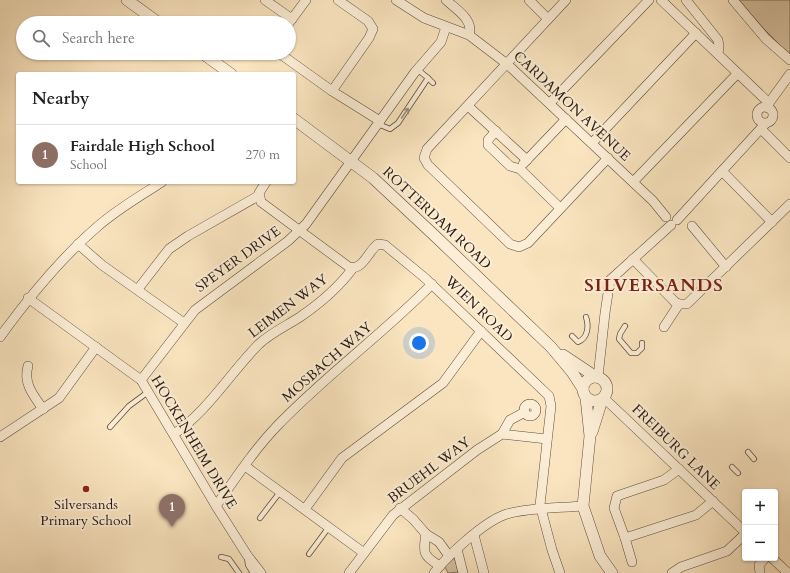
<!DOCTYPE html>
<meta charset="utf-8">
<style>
:root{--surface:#fff;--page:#f6f6f6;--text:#202124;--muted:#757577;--line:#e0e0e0;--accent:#ea580c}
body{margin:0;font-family:Cardo,serif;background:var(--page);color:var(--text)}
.controls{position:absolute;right:12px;bottom:12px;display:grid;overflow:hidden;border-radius:4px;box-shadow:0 1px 3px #0004}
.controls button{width:36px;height:36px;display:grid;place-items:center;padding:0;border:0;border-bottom:1px solid var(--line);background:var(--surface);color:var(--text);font:20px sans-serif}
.you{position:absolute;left:419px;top:343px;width:14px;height:14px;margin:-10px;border:3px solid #fff;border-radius:50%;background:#1a73e8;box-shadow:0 0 0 6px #1a73e833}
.badge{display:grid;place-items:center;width:26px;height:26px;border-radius:50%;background:var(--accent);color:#fff;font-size:13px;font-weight:700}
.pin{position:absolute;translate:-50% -33px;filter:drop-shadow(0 1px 2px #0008)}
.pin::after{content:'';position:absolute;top:21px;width:14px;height:12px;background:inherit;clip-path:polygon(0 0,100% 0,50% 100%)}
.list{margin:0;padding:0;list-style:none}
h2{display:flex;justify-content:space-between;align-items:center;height:52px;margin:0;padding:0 16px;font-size:17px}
h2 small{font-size:13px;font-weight:400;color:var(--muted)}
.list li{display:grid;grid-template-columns:26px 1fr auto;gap:12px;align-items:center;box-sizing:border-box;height:60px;padding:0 16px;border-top:1px solid var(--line)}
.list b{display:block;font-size:15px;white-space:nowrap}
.list p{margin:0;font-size:13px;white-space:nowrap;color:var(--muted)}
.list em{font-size:13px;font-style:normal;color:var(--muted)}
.icon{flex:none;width:22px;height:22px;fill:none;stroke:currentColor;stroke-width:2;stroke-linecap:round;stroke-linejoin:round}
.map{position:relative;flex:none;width:790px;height:573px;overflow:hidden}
.search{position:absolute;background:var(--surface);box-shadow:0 1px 3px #0004;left:16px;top:16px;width:280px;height:44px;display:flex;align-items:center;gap:10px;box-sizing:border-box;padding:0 14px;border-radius:22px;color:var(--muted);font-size:15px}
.panel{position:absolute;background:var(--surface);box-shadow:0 1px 3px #0004;left:16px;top:72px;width:280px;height:112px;border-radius:4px}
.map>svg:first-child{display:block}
.green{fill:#d6c2a2;stroke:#7f6e59}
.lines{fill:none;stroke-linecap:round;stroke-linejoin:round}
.service-casing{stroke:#5c4c3c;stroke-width:6}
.minor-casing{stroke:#5c4c3c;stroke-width:10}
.tertiary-casing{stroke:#5c4c3c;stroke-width:12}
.service{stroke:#fceed6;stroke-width:4.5}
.minor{stroke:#fceed6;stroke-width:9}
.tertiary{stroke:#fceed6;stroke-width:11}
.oneway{stroke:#9d8e7d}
.poi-dot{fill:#8f2418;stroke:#fceed6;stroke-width:1.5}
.labels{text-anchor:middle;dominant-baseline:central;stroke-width:4;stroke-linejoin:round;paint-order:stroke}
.street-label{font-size:14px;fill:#281910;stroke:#fceed6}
.poi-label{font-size:14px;fill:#281910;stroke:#fceed6}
.district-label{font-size:18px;font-weight:bold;letter-spacing:1px;fill:#7a1f14;stroke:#fceed6}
</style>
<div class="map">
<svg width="790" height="573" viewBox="0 0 790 573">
<rect width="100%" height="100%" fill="#fae5c0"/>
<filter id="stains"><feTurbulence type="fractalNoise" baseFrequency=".005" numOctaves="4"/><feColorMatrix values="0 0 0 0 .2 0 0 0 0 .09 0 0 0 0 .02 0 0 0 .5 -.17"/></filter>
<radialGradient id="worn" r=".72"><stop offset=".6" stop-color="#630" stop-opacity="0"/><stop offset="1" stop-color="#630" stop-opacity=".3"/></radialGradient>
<g class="green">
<polygon points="739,0 790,0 790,55 763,28"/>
<polygon points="451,558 455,559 458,572 448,573 445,567"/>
</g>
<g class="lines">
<defs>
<g id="service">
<polyline points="428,78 433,83"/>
<polyline points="378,124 390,129 398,123 428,78 417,69"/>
<polyline points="625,326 620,334 619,339 631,353 637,353 642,348 642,343"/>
<path d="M572 336 578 342C588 338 589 326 586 317"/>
<polyline points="110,427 129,406 148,392"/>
<polyline points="748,452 754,459"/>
<polyline points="732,467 738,473"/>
<polyline points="260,518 280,492"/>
<polyline points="309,554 329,527"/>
<polyline points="221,557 229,559 239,573"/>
<polyline points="247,557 248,565 253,573"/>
</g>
<g id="minor">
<polyline points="265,0 292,19"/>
<polyline points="396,0 424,18 469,35 507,64 653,201 666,217"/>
<path d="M446 0C457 10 474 20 469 35"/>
<polyline points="529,0 548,19"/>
<polyline points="566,0 427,149 424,158 428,165 510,244 519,247 528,243 608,158"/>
<polyline points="661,0 769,103 768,108"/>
<polyline points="686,0 718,40 719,46 718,54"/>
<polyline points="733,0 766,39 790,60"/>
<polyline points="289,23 306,0"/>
<polyline points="279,53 332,91 380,121"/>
<polyline points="332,91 369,38 373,29 368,21 338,0"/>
<polyline points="550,103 649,0"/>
<polyline points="769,103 790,74"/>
<polyline points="468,106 527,160"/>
<circle cx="765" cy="115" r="8"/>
<polyline points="761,129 790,158"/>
<polyline points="496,131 488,140 488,145 510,166 520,169 560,208"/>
<polyline points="592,143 696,33"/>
<polyline points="523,164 566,119"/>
<polyline points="722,171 772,222"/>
<path d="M266 182 259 193 261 202 349 267C363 271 368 251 378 244L385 245 425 278 549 396 551 406 540 505 552 550 560 573"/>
<polyline points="633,182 737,74"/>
<polyline points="677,220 765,124"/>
<polyline points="692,226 726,267"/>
<polyline points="78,244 102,265 184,323"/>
<polyline points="633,259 675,302 679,304 687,304 790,204"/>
<polyline points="138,289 169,249 188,236 258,196"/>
<polyline points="28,298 141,380 216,506 247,555 261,573"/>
<polyline points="664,327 679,304"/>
<path d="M0 337C29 297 59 260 97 227 116 210 140 196 162 182"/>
<path d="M28 366C23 383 33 395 43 409"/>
<polyline points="598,377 605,313 610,280 671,225"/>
<polyline points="141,380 195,310 288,241 306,224 415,72 441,42 446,27"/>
<polyline points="604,398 745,532"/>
<circle cx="530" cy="410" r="6"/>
<path d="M174 434C208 411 230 373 259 344 271 333 286 326 300 317 319 304 339 287 353 268"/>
<polyline points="502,434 547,439"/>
<polyline points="0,437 59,398 96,347"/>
<polyline points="245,466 364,553"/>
<polyline points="679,469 664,480 617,496 614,508 625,538 696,515 713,501"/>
<path d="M216 506C235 479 254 450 277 426 326 375 383 334 432 284"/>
<polyline points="400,508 413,519 426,534 439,542 449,556"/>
<polyline points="305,509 342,458 443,383 481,331"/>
<path d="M426 534C423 553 423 556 440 566"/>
<polyline points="474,535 484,573"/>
<polyline points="625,538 632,562"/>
<polyline points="457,549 463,573"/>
<polyline points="772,558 788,573"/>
<polyline points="349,573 393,515 477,450 502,434 510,420 525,412"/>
<path d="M434 573C448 555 483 523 504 515 522 508 562 508 583 506"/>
<polyline points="672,573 681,567 727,551 745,534"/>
<polyline points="760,573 759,565 765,558"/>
</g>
<g id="tertiary">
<polyline points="127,0 159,23"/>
<polyline points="202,53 231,74"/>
<polyline points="294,119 373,178 435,236 551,347 572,372 583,389"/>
<polyline points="563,355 596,377"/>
<circle cx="595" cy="389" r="12"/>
<polyline points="586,398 590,436 583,506 600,556 612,573"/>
<polyline points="592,432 602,400"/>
</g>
</defs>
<use href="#service" class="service-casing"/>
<use href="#minor" class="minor-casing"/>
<use href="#tertiary" class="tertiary-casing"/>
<use href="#service" class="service"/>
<use href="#minor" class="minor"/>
<use href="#tertiary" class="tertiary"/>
</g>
<defs><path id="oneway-shaft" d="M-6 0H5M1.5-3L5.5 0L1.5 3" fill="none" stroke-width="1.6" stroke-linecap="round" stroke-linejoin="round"/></defs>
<use class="oneway" href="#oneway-shaft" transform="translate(405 113) rotate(-56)"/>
<circle class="poi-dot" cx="86" cy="489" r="4"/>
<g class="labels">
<g class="street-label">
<text transform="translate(572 106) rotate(43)">CARDAMON AVENUE</text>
<text transform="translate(437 218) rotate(43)">ROTTERDAM ROAD</text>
<text transform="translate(238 259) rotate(-36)">SPEYER DRIVE</text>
<text transform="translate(288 306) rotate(-37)">LEIMEN WAY</text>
<text transform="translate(479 309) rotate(44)">WIEN ROAD</text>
<text transform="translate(327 362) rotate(-41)">MOSBACH WAY</text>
<text transform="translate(194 442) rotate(59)">HOCKENHEIM DRIVE</text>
<text transform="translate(676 447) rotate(44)">FREIBURG LANE</text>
<text transform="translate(429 470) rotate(-37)">BRUEHL WAY</text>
</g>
<g class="poi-label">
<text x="86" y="504">Silversands<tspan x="86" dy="16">Primary School</tspan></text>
</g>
<g class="district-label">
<text x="654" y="285">SILVERSANDS</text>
</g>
</g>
<rect width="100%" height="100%" filter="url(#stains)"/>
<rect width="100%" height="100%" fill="url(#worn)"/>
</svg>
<div class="controls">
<button>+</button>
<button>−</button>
</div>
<div class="you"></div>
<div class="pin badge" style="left:172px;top:527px;background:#8d6e63">1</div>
<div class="search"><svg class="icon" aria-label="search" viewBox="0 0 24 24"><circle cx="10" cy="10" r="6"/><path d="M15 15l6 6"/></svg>Search here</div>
<section class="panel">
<h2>Nearby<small></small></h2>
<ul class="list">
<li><span class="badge" style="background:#8d6e63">1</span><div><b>Fairdale High School</b><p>School</p></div><em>270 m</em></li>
</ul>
</section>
</div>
